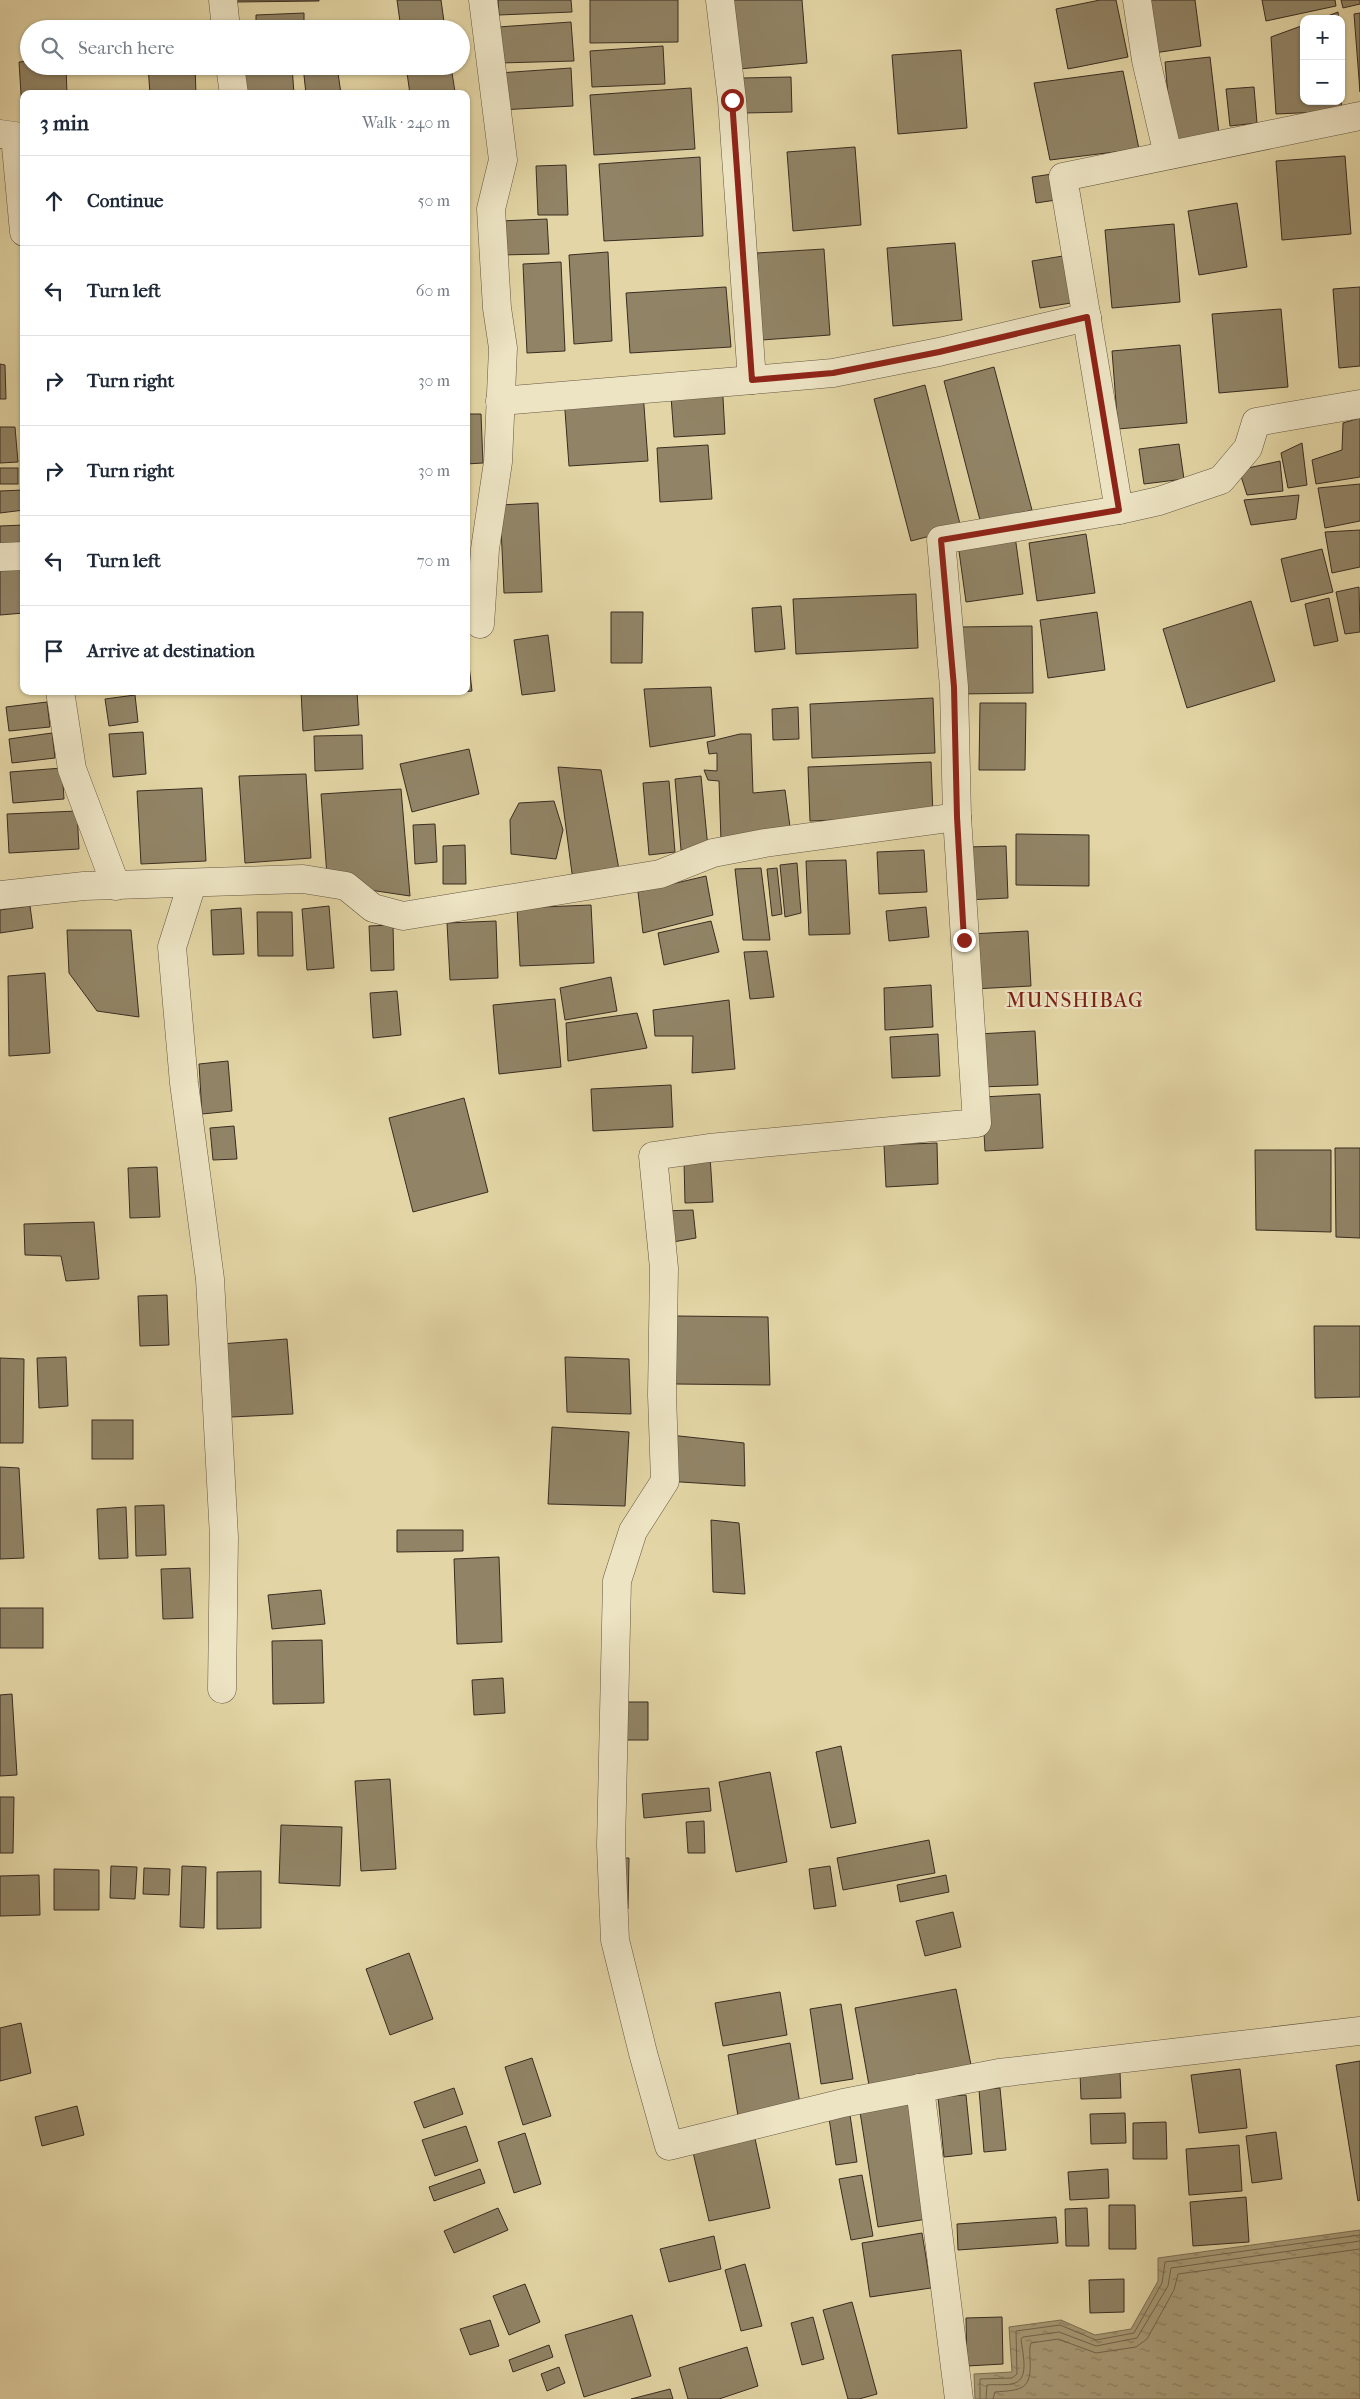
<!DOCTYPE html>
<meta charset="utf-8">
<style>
:root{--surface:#fff;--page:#f2f2f3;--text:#1f2937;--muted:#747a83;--line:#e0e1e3}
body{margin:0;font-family:"IM FELL French Canon",serif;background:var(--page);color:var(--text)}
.controls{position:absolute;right:15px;top:15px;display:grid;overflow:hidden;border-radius:10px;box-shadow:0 1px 4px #0004}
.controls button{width:45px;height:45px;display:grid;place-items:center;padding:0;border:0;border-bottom:1px solid var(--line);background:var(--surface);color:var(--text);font:25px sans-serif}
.stop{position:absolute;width:15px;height:15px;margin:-11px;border:4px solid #8f2418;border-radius:50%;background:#fff}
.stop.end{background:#8f2418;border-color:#fff;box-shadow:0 1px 5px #0008}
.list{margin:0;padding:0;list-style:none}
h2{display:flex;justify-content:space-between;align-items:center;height:65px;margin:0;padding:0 20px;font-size:21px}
h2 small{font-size:16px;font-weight:400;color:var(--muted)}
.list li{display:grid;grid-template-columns:32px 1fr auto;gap:15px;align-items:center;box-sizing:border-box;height:90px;padding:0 20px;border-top:1px solid var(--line)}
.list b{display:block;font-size:19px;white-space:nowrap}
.list em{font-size:16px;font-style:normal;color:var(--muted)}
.icon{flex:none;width:28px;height:28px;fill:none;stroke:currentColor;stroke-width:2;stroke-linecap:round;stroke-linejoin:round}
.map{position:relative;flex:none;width:1360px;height:2399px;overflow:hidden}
.search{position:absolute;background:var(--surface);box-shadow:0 1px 4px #0004;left:20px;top:20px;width:450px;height:55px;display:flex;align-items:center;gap:12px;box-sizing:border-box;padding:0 18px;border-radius:28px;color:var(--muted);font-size:19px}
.panel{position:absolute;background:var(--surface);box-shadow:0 1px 4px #0004;left:20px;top:90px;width:450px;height:605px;border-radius:10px}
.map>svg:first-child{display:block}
.water{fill:url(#water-ripples);stroke:#7c7055}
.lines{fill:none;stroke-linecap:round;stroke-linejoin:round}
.shore{stroke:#71644c;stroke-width:1}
.building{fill:#918466;stroke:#392d21}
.street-casing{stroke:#645742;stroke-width:29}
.street{stroke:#ede4c4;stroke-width:28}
.route{stroke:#8f2418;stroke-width:6}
.labels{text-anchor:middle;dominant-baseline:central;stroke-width:4.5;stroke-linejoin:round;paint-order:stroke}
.quarter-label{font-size:21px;letter-spacing:1px;fill:#7a1f14;stroke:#ede4c4}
</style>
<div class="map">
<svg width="1360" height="2399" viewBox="0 0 1360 2399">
<defs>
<pattern id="water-ripples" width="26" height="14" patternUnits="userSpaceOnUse" patternTransform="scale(1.25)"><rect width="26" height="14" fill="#a99c78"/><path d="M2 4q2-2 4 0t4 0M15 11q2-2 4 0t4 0" fill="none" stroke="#8b8062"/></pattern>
</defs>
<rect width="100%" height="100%" fill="#e3d5a5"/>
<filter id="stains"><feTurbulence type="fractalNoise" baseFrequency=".004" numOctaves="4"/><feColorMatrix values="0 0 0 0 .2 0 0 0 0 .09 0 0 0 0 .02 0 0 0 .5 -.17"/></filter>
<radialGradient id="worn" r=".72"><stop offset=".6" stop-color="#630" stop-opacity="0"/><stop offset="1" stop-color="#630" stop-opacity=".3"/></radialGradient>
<polygon class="water" points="1360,2230 1360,2399 975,2399 974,2374 1012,2372 1009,2327 1061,2320 1095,2335 1131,2329 1158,2281 1158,2258"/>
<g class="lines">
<g class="shore">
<polyline points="980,2399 980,2379 1012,2378 1017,2374 1016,2331 1060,2325 1096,2340 1134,2333 1162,2283 1165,2262 1360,2235"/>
<path d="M986 2399 987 2385C996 2384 1007 2386 1015 2383 1030 2378 1022 2351 1021 2339L1023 2337 1059 2332 1096 2346 1137 2338 1168 2286 1171 2268 1360 2241"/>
<path d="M993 2399 995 2392C1022 2390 1032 2390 1030 2359 1030 2353 1029 2348 1031 2343L1058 2339 1096 2353 1136 2347 1147 2339 1174 2290 1178 2274 1360 2249"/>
</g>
</g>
<g class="building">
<polygon points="236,0 319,0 319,1 236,2"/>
<polygon points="397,0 441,0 445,29 401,29"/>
<polygon points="498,0 571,0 572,12 499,15"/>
<polygon points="590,0 678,0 678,42 590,43"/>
<polygon points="733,0 802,0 807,63 739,69"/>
<polygon points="1100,0 1116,0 1128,57 1068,69 1056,9"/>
<polygon points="1149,0 1195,0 1201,46 1154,53"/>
<polygon points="1262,0 1335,0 1336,6 1266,21"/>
<polygon points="1341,0 1360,0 1360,4 1343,8"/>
<polygon points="1338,12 1339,19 1320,19"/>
<polygon points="304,13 304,29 256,29 256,15"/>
<polygon points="1360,13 1360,92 1354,14"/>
<polygon points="571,22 574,61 500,63 498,27"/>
<polygon points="1304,25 1304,101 1341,100 1342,111 1276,114 1271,37"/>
<polygon points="663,46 665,84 592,87 590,51"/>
<polygon points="961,50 967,128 898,134 892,55"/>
<polygon points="1210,57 1219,134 1172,140 1165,62"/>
<polygon points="29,61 29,66 66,66 67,94 24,94 23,126 19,62"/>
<polygon points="148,66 195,66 196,94 150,94"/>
<polygon points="244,66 292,66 294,94 245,94"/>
<polygon points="303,66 337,66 341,94 306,94"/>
<polygon points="406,66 451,66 455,92 410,94"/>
<polygon points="571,68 573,106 500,110 499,73"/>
<polygon points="1123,71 1139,149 1050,160 1034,83"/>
<polygon points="791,77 792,112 744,113 743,78"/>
<polygon points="1254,87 1257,123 1230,126 1226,89"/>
<polygon points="691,88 695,149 594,155 590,95"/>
<polygon points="855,147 861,225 793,231 787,152"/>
<polygon points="1345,156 1351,234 1282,240 1276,161"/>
<polygon points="700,157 703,236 604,241 599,164"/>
<polygon points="566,165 568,215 538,215 536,166"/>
<polygon points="1052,174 1056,200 1036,203 1032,177"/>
<polygon points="1237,203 1247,267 1199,275 1188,211"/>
<polygon points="547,219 549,254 500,255 500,221"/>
<polygon points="1174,224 1180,302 1112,308 1105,230"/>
<polygon points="955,243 962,320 893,326 887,248"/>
<polygon points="824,249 830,335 762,340 757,253"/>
<polygon points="608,252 612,341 574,344 569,255"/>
<polygon points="1063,256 1071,303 1040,308 1032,261"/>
<polygon points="561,262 565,351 527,353 523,264"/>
<polygon points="726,287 731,347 630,353 626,293"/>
<polygon points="1360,287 1360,366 1339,368 1333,289"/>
<polygon points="1281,309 1288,387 1219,393 1212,314"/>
<polygon points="1180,345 1187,423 1118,429 1112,351"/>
<polygon points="0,364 5,365 6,399 0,399"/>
<polygon points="994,367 1032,510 981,524 944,381"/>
<polygon points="722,380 725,434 674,437 670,383"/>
<polygon points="925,385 961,528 911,541 874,399"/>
<polygon points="643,392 648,461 569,466 564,397"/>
<polygon points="466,414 481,414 483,463 466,464"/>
<polygon points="1360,418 1360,477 1316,484 1312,460 1342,450 1343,423"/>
<polygon points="0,427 15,427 18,462 0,463"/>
<polygon points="1302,443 1307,485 1288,488 1281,453"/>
<polygon points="1179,444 1184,479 1144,484 1139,449"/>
<polygon points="708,445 712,499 660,502 657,448"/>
<polygon points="1280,461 1283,491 1247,495 1239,470"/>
<rect x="0" y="468" width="18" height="16"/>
<polygon points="1360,484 1360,521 1325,528 1318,488"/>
<polygon points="24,490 24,510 0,513 0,491"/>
<polygon points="1299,495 1296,519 1251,525 1244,500"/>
<polygon points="538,503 542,592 504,593 500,505"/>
<polygon points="24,525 24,547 0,547 0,526"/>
<polygon points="1360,530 1360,567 1332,573 1325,532"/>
<polygon points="1086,534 1095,593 1037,601 1029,543"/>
<polygon points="1015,536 1023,594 966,602 958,544"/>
<polygon points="1322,549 1333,592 1291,602 1281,559"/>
<polygon points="23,564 24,613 0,615 0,565"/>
<polygon points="1359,587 1360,632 1345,634 1336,592"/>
<polygon points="916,594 918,648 796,654 793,599"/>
<polygon points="1329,598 1338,641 1314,646 1305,604"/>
<polygon points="1251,601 1275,681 1187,708 1163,629"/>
<polygon points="781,606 785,649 755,652 752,608"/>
<polygon points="611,612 643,612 642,663 611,663"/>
<polygon points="1097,612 1105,670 1048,678 1040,620"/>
<polygon points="1032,626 1033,693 960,694 959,627"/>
<polygon points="548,635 555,691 522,695 514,640"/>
<polygon points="466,640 472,691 443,694 442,691 466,691"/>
<polygon points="711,687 715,736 650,747 644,689"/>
<polygon points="301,691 357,691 359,725 303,731"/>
<polygon points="135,695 138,722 109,726 105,699"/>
<polygon points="933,698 935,753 812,758 810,704"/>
<polygon points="47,702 50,727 9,731 6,707"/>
<polygon points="980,703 1026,703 1025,770 979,770"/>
<polygon points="798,707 799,739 773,740 772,709"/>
<polygon points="143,732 146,774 113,777 109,734"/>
<polygon points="52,733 55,758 12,763 9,739"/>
<polygon points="740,734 751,734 753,793 785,790 791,834 721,841 719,781 708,780 704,770 717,771 717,753 709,754 707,742"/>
<polygon points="362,735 363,769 315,771 314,736"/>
<polygon points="469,749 479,794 412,812 400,764"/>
<polygon points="931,762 933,816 810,821 808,767"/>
<polygon points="558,767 601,770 620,875 573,881"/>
<polygon points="62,768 64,799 13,803 10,772"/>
<polygon points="306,774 311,858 245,863 239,776"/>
<polygon points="701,776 708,848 681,850 675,779"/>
<polygon points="669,781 675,852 649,855 643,783"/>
<polygon points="202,788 206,861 141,864 137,791"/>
<polygon points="401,789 410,896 363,889 327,876 321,794"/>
<polygon points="554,801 563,830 556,859 511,854 510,820 519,803"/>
<polygon points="77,811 79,849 9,853 7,814"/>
<polygon points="435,824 437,862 415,864 413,825"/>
<polygon points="1016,834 1089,835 1089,886 1016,885"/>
<polygon points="465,845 466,884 443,884 443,846"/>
<polygon points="1006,846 1008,898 967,900 966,847"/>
<polygon points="924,850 927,892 879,894 877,852"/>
<polygon points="846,860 850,934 809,935 806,861"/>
<polygon points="797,863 801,913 785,917 780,865"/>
<polygon points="761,868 770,940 743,940 735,869"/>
<polygon points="777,868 782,914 772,916 767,869"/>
<polygon points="706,876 713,915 643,933 638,892"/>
<polygon points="591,905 594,963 520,966 517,908"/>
<polygon points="30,906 33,928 0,933 0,910"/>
<polygon points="329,906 334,968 307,970 302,909"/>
<polygon points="926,907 929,937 889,941 886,911"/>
<polygon points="241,908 244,954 213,955 211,910"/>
<polygon points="257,912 292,912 293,956 258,956"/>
<polygon points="496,921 498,978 450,980 447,923"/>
<polygon points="711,921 719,952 664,965 658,933"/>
<polygon points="393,925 394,970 371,971 369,926"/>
<polygon points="67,930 131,930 139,1017 97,1011 69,973"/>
<polygon points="1028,931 1031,986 973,989 970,934"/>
<polygon points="767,951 774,997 750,999 744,952"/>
<polygon points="45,973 50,1053 9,1056 8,976"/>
<polygon points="611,977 617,1011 565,1020 560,988"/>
<polygon points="931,985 933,1027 885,1030 884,988"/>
<polygon points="397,991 401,1035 373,1038 370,993"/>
<polygon points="555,999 561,1067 499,1074 493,1005"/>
<polygon points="729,1000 735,1069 692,1073 693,1036 655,1036 653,1010"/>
<polygon points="637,1013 647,1048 568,1061 566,1023"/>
<polygon points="1035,1031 1038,1085 980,1087 977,1034"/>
<polygon points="938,1034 940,1076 892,1078 890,1037"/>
<polygon points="228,1061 232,1111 202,1114 199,1064"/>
<polygon points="671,1085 673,1127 593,1131 591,1089"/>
<polygon points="1040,1094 1043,1148 985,1151 982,1097"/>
<polygon points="464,1098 488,1192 413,1212 389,1118"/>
<polygon points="234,1126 237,1159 213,1160 210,1128"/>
<polygon points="937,1143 938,1184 886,1187 884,1145"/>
<polygon points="1335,1148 1360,1148 1360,1238 1336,1237"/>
<polygon points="1255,1150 1331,1150 1331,1232 1256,1230"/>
<polygon points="710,1156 713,1202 685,1203 684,1161"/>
<polygon points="157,1167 160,1217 130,1218 128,1168"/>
<polygon points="693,1210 696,1238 667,1243 662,1211"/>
<polygon points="94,1222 99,1279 66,1281 61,1256 25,1255 24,1224"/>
<polygon points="167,1295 169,1345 140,1346 138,1296"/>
<polygon points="676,1316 768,1317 770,1385 676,1384"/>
<polygon points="1314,1326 1360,1326 1360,1397 1315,1398"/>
<polygon points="287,1339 293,1414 231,1417 220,1344"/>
<polygon points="66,1357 68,1406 39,1408 37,1358"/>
<polygon points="565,1357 629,1359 631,1414 567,1412"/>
<polygon points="0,1358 24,1359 23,1443 0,1443"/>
<rect x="92" y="1420" width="41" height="39"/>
<polygon points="552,1427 629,1432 625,1506 548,1504"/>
<polygon points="670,1435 744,1443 745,1486 665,1481"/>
<polygon points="0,1467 19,1468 24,1558 0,1559"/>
<polygon points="164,1505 166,1555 136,1556 135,1506"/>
<polygon points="126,1507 128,1558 99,1559 97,1509"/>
<polygon points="711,1520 739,1523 745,1594 713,1592"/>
<polygon points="397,1530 463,1530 463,1551 397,1552"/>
<polygon points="499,1557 502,1642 457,1644 454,1559"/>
<polygon points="190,1568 193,1618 163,1619 161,1569"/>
<polygon points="321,1590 325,1624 272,1629 268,1595"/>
<rect x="0" y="1608" width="43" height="40"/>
<polygon points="322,1640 324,1703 273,1704 272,1641"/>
<polygon points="503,1678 505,1713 474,1715 472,1680"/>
<polygon points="12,1694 17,1775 0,1776 0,1695"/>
<polygon points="625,1702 648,1702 648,1740 624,1740"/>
<polygon points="841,1746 856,1823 831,1828 816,1752"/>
<polygon points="770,1772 787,1862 736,1872 719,1782"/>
<polygon points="390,1779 396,1869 361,1871 355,1781"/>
<polygon points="709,1788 711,1811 644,1818 642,1794"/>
<polygon points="0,1797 14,1797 13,1853 0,1853"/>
<polygon points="704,1821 705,1853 688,1853 686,1822"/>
<polygon points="281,1825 342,1827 340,1886 279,1883"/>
<polygon points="929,1840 935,1873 843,1890 837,1858"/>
<polygon points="617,1858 629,1858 628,1909 616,1909"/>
<polygon points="111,1866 137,1867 135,1899 110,1898"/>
<polygon points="182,1866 206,1867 204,1928 180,1927"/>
<polygon points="830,1866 836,1906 814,1909 809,1869"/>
<polygon points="144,1868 170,1869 169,1895 143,1894"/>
<polygon points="54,1869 99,1870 99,1910 54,1910"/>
<polygon points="261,1871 261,1928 217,1929 217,1872"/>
<polygon points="39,1875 40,1915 0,1916 0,1876"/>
<polygon points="946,1875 949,1892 900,1902 897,1885"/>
<polygon points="953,1912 961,1947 925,1956 916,1921"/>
<polygon points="409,1953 433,2019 390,2035 366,1969"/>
<polygon points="956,1989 971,2065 869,2085 855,2008"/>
<polygon points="780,1992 787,2035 723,2046 715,2003"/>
<polygon points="841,2004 853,2079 821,2084 810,2009"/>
<polygon points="21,2023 31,2073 0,2081 0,2028"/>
<polygon points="790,2043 801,2110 739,2122 728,2055"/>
<polygon points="532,2058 551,2116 523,2125 505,2067"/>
<polygon points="1360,2061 1360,2200 1358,2201 1336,2065"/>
<polygon points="1240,2069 1247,2128 1199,2133 1191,2075"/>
<polygon points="1120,2072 1121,2098 1081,2099 1080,2073"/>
<polygon points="454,2088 463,2114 424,2128 414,2102"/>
<polygon points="1000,2088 1006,2150 984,2152 979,2090"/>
<polygon points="966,2095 972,2154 944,2157 938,2097"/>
<polygon points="909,2104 927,2219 878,2227 860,2112"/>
<polygon points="77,2106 84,2135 42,2146 35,2117"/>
<polygon points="1125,2113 1126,2143 1091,2144 1090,2114"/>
<polygon points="850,2115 857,2162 836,2165 829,2118"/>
<polygon points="1166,2122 1167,2159 1133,2159 1133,2123"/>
<polygon points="466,2126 478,2161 435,2176 422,2140"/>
<polygon points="1276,2132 1282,2179 1252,2183 1246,2136"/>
<polygon points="525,2133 541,2184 514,2193 498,2142"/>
<polygon points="754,2134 770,2208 709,2221 692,2148"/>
<polygon points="1239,2145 1242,2191 1189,2195 1186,2149"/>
<polygon points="480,2169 485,2183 434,2201 429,2187"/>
<polygon points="1108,2169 1109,2198 1070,2200 1068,2172"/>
<polygon points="862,2175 873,2236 851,2240 839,2179"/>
<polygon points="1246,2197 1249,2242 1193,2246 1190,2202"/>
<polygon points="1109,2205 1135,2205 1136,2249 1109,2249"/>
<polygon points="498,2208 508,2230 454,2253 444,2231"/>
<polygon points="1087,2208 1089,2246 1066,2246 1065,2209"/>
<polygon points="1056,2217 1058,2243 958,2250 957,2224"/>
<polygon points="922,2233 931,2288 870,2297 862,2243"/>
<polygon points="714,2236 721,2269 669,2282 660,2249"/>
<polygon points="745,2264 762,2326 741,2331 725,2270"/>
<polygon points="1124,2279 1124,2312 1090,2313 1089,2280"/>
<polygon points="525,2284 540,2322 509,2335 493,2296"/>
<polygon points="852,2302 877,2394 859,2399 848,2399 823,2310"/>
<polygon points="632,2315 651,2376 584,2397 565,2335"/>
<polygon points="813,2317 824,2359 802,2365 791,2323"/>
<polygon points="1002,2317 1003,2364 967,2366 966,2318"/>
<polygon points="490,2320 499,2346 470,2355 460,2329"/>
<polygon points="549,2345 553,2357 513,2372 509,2360"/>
<polygon points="747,2347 758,2386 719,2399 688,2399 679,2368"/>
<polygon points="559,2367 565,2383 547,2391 541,2374"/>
<polygon points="670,2389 673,2399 631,2399"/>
</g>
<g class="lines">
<defs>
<g id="street">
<polyline points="223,0 226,29"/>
<polyline points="720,0 732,100 752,380 833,373 939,352 1087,317"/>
<polyline points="1137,0 1146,60 1168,155"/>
<polyline points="230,66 234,94"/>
<polyline points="0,134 15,136 24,232"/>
<polyline points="500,401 752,380"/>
<polyline points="1119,510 1063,177 1360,116"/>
<polyline points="0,557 24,556"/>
<polyline points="480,624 485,549 498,462 503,348 497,308 491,209 503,160 483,0"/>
<polyline points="60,691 72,769 116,886"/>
<polyline points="957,817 977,1123 709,1148 653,1156 664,1268 662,1395 665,1481 633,1531 617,1581 611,1846 615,1940 643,2053 669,2146 843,2103 999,2073 1360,2031"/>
<polyline points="192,884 172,947 184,1083 210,1279 224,1537 222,1689"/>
<polyline points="0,895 84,886 303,879 346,886 373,908 403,916 660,874 713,853 765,843 957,817 954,687 941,540 1119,510 1159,501 1221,480 1248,448 1256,422 1360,404"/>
<polyline points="920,2088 959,2399"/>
</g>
</defs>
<use href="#street" class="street-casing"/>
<use href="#street" class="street"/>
</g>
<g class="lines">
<polyline class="route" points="732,100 752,380 833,373 939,352 1087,317 1119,510 941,540 954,687 957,817 964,940"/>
</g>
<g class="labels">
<g class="quarter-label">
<text x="1075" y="1000">MUNSHIBAG</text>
</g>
</g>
<rect width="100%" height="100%" filter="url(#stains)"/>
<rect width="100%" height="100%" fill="url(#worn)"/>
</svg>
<div class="controls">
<button>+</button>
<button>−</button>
</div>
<div class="stop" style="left:732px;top:100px"></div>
<div class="stop end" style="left:964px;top:940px"></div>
<div class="search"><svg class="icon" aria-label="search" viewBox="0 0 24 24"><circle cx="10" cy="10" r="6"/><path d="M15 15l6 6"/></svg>Search here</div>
<section class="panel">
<h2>3 min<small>Walk · 240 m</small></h2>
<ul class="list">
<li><svg class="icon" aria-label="ahead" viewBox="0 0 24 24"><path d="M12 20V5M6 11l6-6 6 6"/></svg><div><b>Continue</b></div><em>50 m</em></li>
<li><svg class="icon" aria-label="left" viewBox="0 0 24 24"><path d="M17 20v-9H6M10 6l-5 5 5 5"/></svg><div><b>Turn left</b></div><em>60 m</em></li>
<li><svg class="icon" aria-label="right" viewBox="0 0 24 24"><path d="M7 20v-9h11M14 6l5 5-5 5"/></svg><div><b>Turn right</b></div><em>30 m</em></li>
<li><svg class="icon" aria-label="right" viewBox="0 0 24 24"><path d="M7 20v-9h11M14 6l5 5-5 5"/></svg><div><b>Turn right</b></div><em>30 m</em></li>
<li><svg class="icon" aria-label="left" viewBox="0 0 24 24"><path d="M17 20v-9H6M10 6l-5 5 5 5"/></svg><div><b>Turn left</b></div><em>70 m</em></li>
<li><svg class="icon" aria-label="arrive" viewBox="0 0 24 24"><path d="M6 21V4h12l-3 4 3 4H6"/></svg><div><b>Arrive at destination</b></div></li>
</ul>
</section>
</div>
